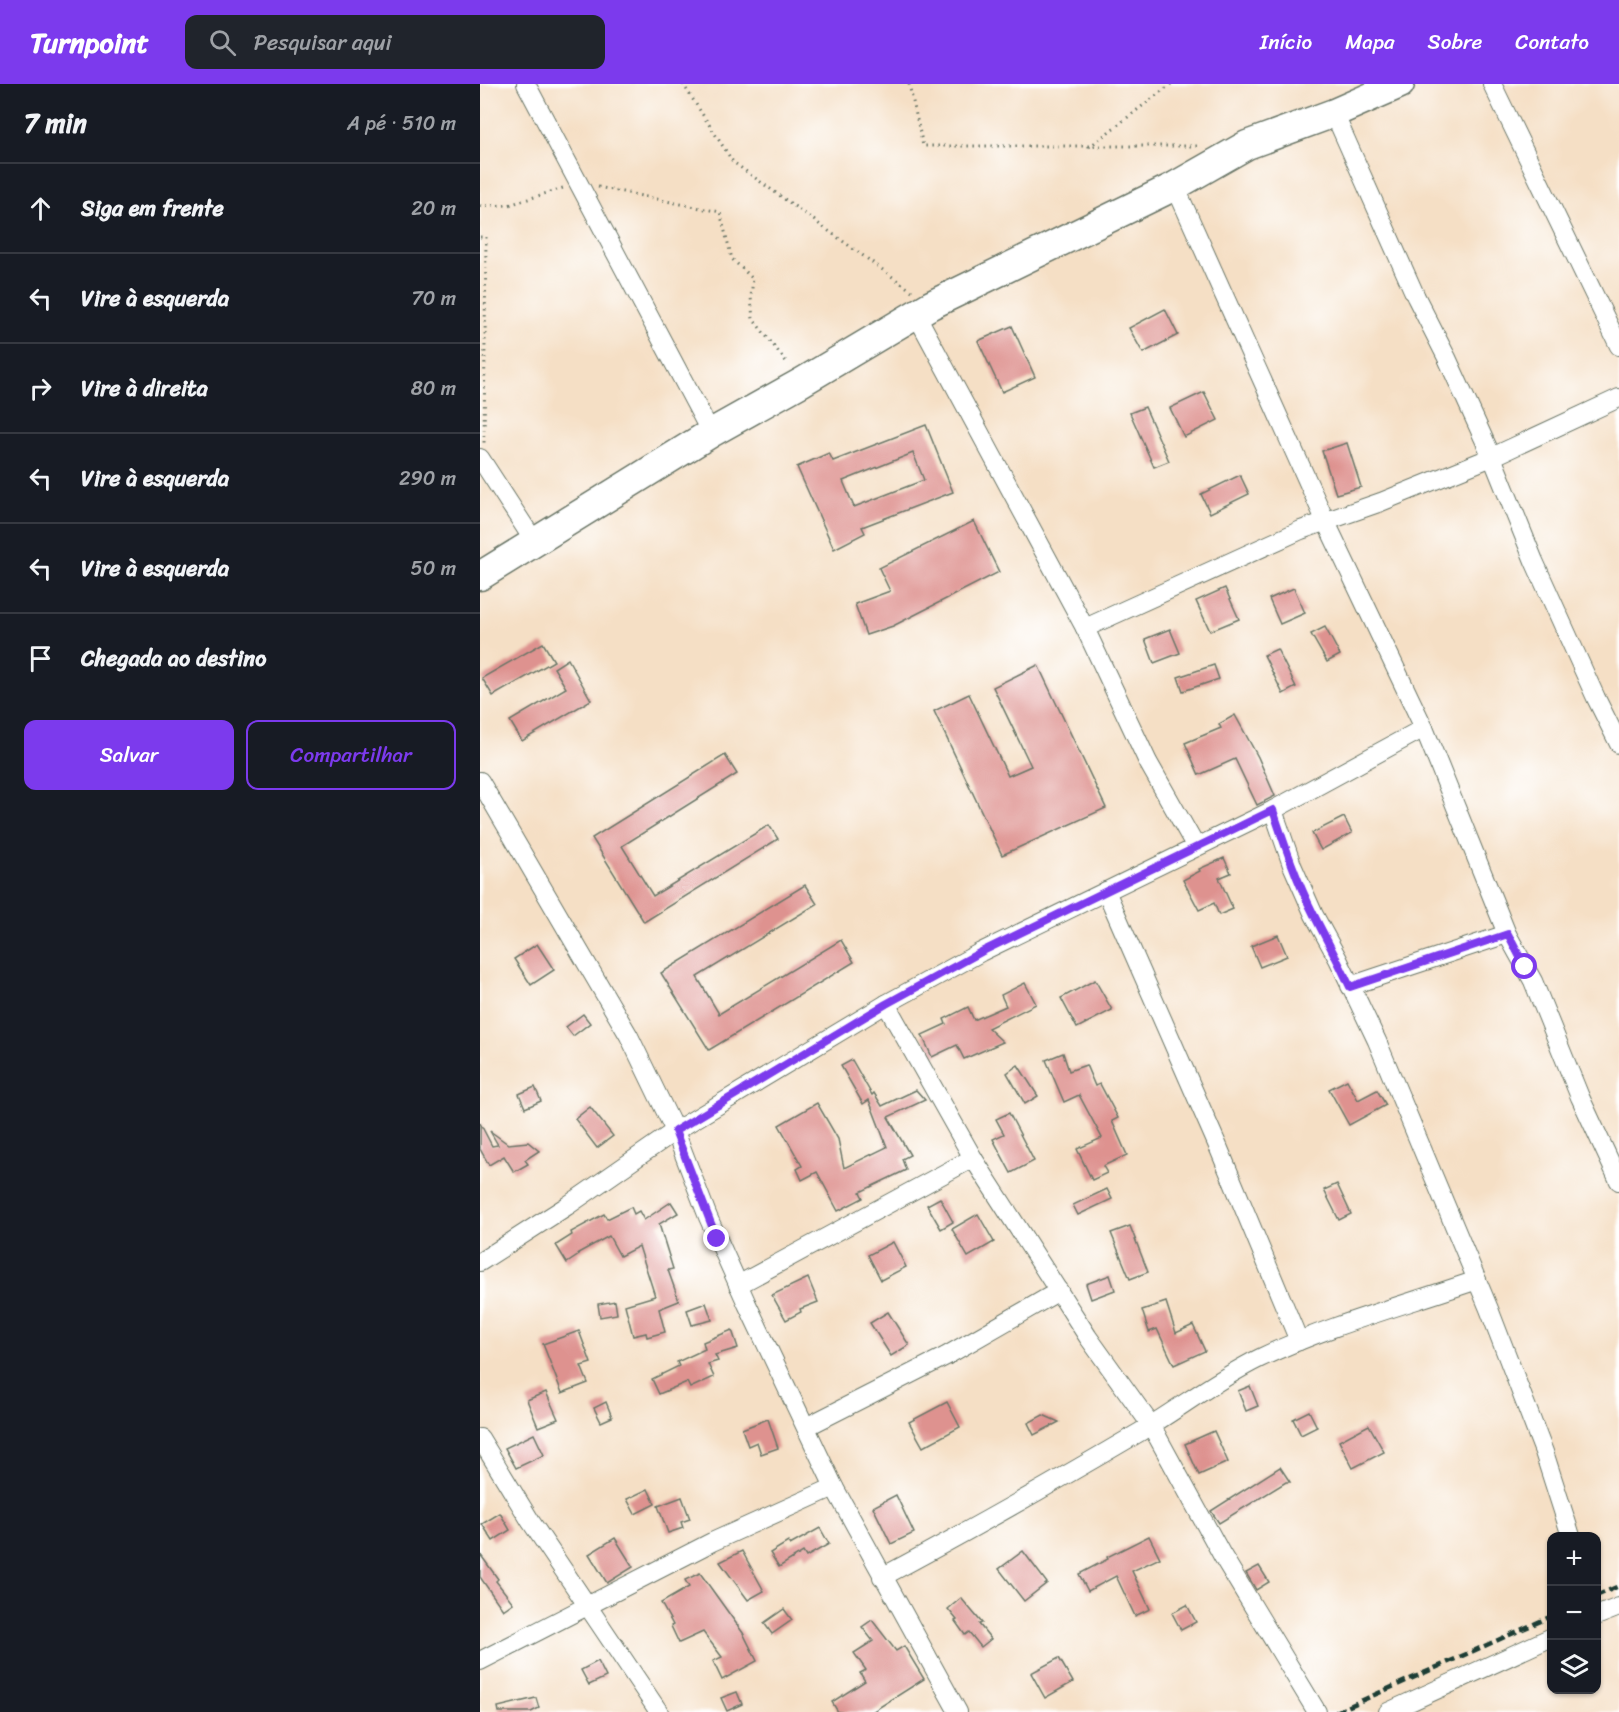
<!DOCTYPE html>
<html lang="pt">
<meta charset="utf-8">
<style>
:root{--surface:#171b24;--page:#20242c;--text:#f1f3f6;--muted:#9ea1a6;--line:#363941;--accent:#7c3aed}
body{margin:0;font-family:Sriracha,sans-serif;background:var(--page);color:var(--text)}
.controls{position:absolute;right:18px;bottom:18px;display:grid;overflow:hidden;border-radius:12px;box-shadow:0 2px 4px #0004}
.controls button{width:54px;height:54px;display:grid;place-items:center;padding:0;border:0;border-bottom:2px solid var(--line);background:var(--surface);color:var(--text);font:30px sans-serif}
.stop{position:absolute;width:18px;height:18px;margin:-14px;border:4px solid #7c3aed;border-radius:50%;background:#fff}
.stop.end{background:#7c3aed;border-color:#fff;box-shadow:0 2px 6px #0008}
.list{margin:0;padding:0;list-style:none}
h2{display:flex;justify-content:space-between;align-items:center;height:78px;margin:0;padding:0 24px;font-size:26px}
h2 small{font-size:20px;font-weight:400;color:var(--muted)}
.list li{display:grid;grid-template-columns:39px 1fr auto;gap:18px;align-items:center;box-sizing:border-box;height:90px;padding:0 24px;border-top:2px solid var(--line)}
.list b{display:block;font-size:22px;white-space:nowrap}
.list em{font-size:20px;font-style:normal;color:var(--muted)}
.actions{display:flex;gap:12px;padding:18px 24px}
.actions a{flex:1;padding:14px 0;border:2px solid var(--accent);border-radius:12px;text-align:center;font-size:21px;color:var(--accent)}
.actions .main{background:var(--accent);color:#fff}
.icon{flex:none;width:33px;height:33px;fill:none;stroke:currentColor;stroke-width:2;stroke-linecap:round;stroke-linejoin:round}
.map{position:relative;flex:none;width:1139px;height:1628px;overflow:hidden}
header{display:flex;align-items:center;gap:36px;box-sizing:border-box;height:84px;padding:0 30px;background:var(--accent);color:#fff}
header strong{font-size:28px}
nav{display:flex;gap:33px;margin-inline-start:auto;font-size:21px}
.search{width:420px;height:54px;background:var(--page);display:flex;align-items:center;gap:15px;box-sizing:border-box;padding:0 21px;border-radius:12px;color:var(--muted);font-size:22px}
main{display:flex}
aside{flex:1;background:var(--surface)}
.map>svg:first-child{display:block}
.building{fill:#de928f;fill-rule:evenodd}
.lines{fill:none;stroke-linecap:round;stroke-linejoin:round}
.street-casing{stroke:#6a7667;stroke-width:20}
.primary-casing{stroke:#6a7667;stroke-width:31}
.path{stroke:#6a7667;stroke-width:3;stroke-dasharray:1.5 4.5;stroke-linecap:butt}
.street{stroke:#fff;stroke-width:18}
.primary{stroke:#fff;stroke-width:28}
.rail{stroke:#1f3d34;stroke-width:4.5;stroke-dasharray:9 4.5;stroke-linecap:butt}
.route{stroke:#7c3aed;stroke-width:8}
</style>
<header>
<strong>Turnpoint</strong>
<div class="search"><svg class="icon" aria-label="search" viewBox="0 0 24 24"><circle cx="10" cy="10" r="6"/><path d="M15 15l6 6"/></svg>Pesquisar aqui</div>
<nav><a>Início</a><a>Mapa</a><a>Sobre</a><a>Contato</a></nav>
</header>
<main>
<aside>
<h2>7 min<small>A pé · 510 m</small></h2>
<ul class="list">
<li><svg class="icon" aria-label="ahead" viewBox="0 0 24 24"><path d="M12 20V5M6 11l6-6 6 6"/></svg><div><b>Siga em frente</b></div><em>20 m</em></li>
<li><svg class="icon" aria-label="left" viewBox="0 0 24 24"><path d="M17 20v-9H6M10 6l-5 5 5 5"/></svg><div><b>Vire à esquerda</b></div><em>70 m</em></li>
<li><svg class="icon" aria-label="right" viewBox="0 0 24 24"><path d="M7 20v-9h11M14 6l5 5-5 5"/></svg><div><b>Vire à direita</b></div><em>80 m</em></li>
<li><svg class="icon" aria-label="left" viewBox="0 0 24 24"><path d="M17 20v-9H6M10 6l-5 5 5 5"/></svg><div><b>Vire à esquerda</b></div><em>290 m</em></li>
<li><svg class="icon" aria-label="left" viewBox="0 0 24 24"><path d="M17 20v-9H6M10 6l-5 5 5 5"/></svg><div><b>Vire à esquerda</b></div><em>50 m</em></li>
<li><svg class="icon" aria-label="arrive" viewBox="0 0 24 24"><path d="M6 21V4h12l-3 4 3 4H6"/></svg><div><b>Chegada ao destino</b></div></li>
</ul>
<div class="actions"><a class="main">Salvar</a><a>Compartilhar</a></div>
</aside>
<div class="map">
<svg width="1139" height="1628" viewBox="0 0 1139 1628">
<rect width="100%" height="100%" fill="#fff"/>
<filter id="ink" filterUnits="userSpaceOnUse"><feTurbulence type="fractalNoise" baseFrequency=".0167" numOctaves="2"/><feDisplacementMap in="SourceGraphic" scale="12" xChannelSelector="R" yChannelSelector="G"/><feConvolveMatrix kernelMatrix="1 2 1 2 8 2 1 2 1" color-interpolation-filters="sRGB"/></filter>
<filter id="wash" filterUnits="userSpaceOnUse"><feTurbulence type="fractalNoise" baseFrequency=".008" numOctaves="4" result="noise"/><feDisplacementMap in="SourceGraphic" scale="24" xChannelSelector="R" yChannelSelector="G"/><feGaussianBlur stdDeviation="1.35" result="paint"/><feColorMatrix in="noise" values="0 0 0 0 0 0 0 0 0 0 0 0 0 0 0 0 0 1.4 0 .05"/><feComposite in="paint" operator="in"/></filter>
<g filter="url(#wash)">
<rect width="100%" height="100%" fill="#f5dfc5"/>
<g id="blocks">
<g class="building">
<polygon points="685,225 698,251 663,269 649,244"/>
<polygon points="532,242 555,293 522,308 498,257"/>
<polygon points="724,308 738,336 704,353 690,324"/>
<polygon points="665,323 689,377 674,383 650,329"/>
<path d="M446 341 473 408 382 443 385 449 354 465 317 383 349 369 353 377ZM433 369 444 396 374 423 363 397Z"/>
<polygon points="867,359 881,403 856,410 842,367"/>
<polygon points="760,391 769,410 730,429 721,410"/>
<polygon points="494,437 519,488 413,542 386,551 375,520 410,507 399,484"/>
<polygon points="745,504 759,535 730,547 716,517"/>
<polygon points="814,504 825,529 800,540 789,515"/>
<polygon points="845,543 860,571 847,578 831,550"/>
<polygon points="690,545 700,569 674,579 665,555"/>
<polygon points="63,559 74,577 13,612 2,594"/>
<polygon points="797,565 816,603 803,610 784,571"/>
<polygon points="88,575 111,616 42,657 30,637 86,604 74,584"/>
<polygon points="558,581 626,724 522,771 454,627 489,610 528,692 551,682 513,603"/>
<polygon points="734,581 739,595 703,607 698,593"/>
<polygon points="755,631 778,673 795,712 777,721 755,675 719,691 705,659 741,644 739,640"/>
<polygon points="245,671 257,690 142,762 173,812 289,741 298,755 164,838 112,754"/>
<polygon points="864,733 872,749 841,766 832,749"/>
<polygon points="744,774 751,789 739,794 753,825 739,831 734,819 719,826 703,796 720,787 719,785"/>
<polygon points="325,801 337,820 217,893 239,930 361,856 374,878 229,966 181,889"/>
<polygon points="798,851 807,872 780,883 771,862"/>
<polygon points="57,860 74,886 51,901 34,875"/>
<polygon points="615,896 632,926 597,944 581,914"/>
<polygon points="545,899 556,920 508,944 523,958 484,975 477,961 452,973 442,951 466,940 464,935 488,923 494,936 526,922 521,911"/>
<polygon points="103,930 110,939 93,952 86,943"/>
<polygon points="583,969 589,987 606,981 615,1002 620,1000 638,1034 632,1037 647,1071 623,1082 627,1089 612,1096 597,1065 622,1054 599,1011 584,1018 566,976"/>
<polygon points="372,976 392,1011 394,1009 402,1022 436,1006 445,1016 408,1033 430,1071 422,1075 426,1086 380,1108 383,1114 358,1127 337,1088 322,1096 317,1085 322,1082 299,1041 337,1019 358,1055 364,1084 407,1063 389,1016 383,1020 361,982"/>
<polygon points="538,981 558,1012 545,1020 527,989"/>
<polygon points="867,996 878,1016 897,1006 906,1021 869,1041 849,1005"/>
<polygon points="55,1003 61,1017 45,1024 39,1010"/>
<polygon points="110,1023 133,1052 117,1064 95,1035"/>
<polygon points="529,1029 554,1077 531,1089 513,1055 524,1050 516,1035"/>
<polygon points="0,1039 12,1062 18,1061 10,1047 28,1060 48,1058 59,1067 45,1076 48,1080 34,1088 24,1072 9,1081 0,1065"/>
<polygon points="857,1100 871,1130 859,1136 844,1106"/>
<polygon points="627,1105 632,1115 598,1131 593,1121"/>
<polygon points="460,1114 473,1138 461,1145 447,1121"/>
<polygon points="191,1118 198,1129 179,1140 193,1185 188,1186 199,1217 179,1225 185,1248 167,1253 166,1249 153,1252 145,1221 175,1212 159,1162 140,1172 129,1152 98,1169 99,1171 87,1179 76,1161 92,1151 91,1148 124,1130 127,1135 151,1123 154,1130 159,1127 164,1136"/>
<polygon points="498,1130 514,1158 488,1173 472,1145"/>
<polygon points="650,1142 668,1188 650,1195 631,1149"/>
<polygon points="413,1158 426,1183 401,1196 388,1171"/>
<polygon points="630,1191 635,1206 611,1215 606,1200"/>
<polygon points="328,1194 338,1218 320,1225 321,1228 306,1236 292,1211"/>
<polygon points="135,1217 137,1230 120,1233 118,1220"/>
<polygon points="686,1218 696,1249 713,1241 725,1267 694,1281 677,1245 669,1248 662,1226"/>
<polygon points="226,1219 232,1236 212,1241 207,1226"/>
<polygon points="408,1228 429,1261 411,1272 390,1239"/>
<polygon points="252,1246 258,1264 235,1271 238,1277 228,1280 234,1293 210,1304 207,1298 179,1310 172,1295 199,1282 197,1278 225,1265 223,1258"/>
<polygon points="99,1247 111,1279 101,1282 108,1299 82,1309 63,1260"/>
<polygon points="770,1302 778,1322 766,1327 758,1307"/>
<polygon points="66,1308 78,1335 58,1343 47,1316"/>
<polygon points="126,1318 132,1333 121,1338 114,1324"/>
<polygon points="467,1318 480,1343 443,1363 429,1338"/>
<polygon points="829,1327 837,1343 821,1351 813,1335"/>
<polygon points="563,1331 579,1338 554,1351 548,1339"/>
<polygon points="288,1335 298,1364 281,1370 277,1358 268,1362 262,1345"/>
<polygon points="889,1341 904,1368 873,1384 859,1357"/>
<polygon points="734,1347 748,1378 719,1391 705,1360"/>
<polygon points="54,1350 64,1371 36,1384 25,1364"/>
<polygon points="800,1383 810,1398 806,1398 739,1439 731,1427"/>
<polygon points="168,1405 175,1420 155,1430 147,1415"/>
<polygon points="416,1411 434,1449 411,1460 393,1423"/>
<polygon points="202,1413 210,1435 201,1438 203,1444 188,1449 178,1422"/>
<polygon points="20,1429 30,1446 13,1457 2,1440"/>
<polygon points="340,1444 349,1460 326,1473 323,1468 299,1483 290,1469 308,1458 310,1461"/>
<polygon points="669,1452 680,1474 652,1487 670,1525 655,1532 636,1492 608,1507 599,1490 628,1475 627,1473"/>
<polygon points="135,1454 153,1483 127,1499 109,1470"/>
<polygon points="262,1467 284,1507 268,1516 240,1478"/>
<polygon points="543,1467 567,1499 544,1517 519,1485"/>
<polygon points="0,1470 18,1495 16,1497 33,1519 23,1526 0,1493"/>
<polygon points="779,1482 789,1498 776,1506 766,1489"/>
<polygon points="220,1489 263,1549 277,1577 242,1596 233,1577 242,1573 223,1548 199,1559 191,1542 193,1541 181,1519 209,1503 205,1496"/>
<polygon points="481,1514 502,1539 499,1540 511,1555 501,1563 489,1548 485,1551 475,1537 477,1536 468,1525"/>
<polygon points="707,1521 716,1538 701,1546 692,1529"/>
<polygon points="304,1525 312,1536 292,1550 284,1539"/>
<polygon points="392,1536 416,1567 424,1562 444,1595 392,1628 358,1628 352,1618 385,1597 380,1589 386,1586 374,1569 393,1557 382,1543"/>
<polygon points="579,1574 593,1598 565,1614 551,1589"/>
<polygon points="118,1577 126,1593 109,1601 101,1586"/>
<polygon points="257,1608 262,1620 247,1627 241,1614"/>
<polygon points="56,1614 59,1624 51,1628 19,1628 18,1623"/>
</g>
</g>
</g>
<g filter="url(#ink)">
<use href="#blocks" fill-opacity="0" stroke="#6a7667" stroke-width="1.5"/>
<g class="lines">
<defs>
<g id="street">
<polyline points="46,0 231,349"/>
<polyline points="1012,0 1139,262"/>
<polyline points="854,29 936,213 967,274 1012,373 1054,477 1116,614 1139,660"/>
<polyline points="695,102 845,436 944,644 1027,850 1053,897 1100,1013 1139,1097"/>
<polyline points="436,230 605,544 668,678 716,763"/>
<polyline points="0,374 54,457"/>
<polyline points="605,544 821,446 901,418 1012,373 1139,314"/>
<polyline points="0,697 149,952 195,1047 228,1133 267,1220 354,1403 478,1628"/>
<polyline points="793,726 812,781 834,831 858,875 897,957 1009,1225 1064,1368 1091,1452"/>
<polyline points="626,807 737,1060 819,1257"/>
<polyline points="870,902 1027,850"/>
<polyline points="406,920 493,1074 608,1253 671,1341 742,1471 837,1628"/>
<polyline points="0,1178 87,1122 195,1047 406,920 501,868 793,726 944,644"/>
<polyline points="258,1201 493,1074"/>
<polyline points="326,1343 466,1272 579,1207"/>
<polyline points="0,1354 51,1438 179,1628"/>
<path d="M402 1493C489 1447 575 1398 660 1348 700 1324 737 1295 780 1274 849 1241 925 1221 997 1196"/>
<polyline points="1116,1532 1139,1523"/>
<polyline points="0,1577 232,1458 354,1403"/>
<polyline points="908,1628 1072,1553"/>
</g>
<polyline id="primary" points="0,492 231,349 322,298 451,221 695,102 767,61 854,29 920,0"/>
</defs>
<use href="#street" class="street-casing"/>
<use href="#primary" class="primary-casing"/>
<g class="path">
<polyline points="203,0 253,78 432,207"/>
<polyline points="429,0 443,62 719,62"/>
<polyline points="609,63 691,0"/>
<polyline points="118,103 240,128 252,175 273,195 271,213 273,235 308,280"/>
<polyline points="0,122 29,121 83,104"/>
<polyline points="0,153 6,153 4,360"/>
</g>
<use href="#street" class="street"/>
<use href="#primary" class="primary"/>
<g class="rail">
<polyline points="1116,1512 1139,1502"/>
<polyline points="856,1628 1072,1532"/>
</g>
</g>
</g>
<g class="lines" filter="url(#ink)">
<path class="route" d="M237 1155 195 1047 406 920 501 868 793 726C805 762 817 798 834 831 846 855 859 878 870 903L1028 850 1045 883"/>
</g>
</svg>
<div class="controls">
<button>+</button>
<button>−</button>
<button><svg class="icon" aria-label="layers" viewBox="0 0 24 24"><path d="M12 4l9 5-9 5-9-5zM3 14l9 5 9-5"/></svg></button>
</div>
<div class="stop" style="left:1045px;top:883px"></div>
<div class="stop end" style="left:237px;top:1155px"></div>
</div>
</main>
